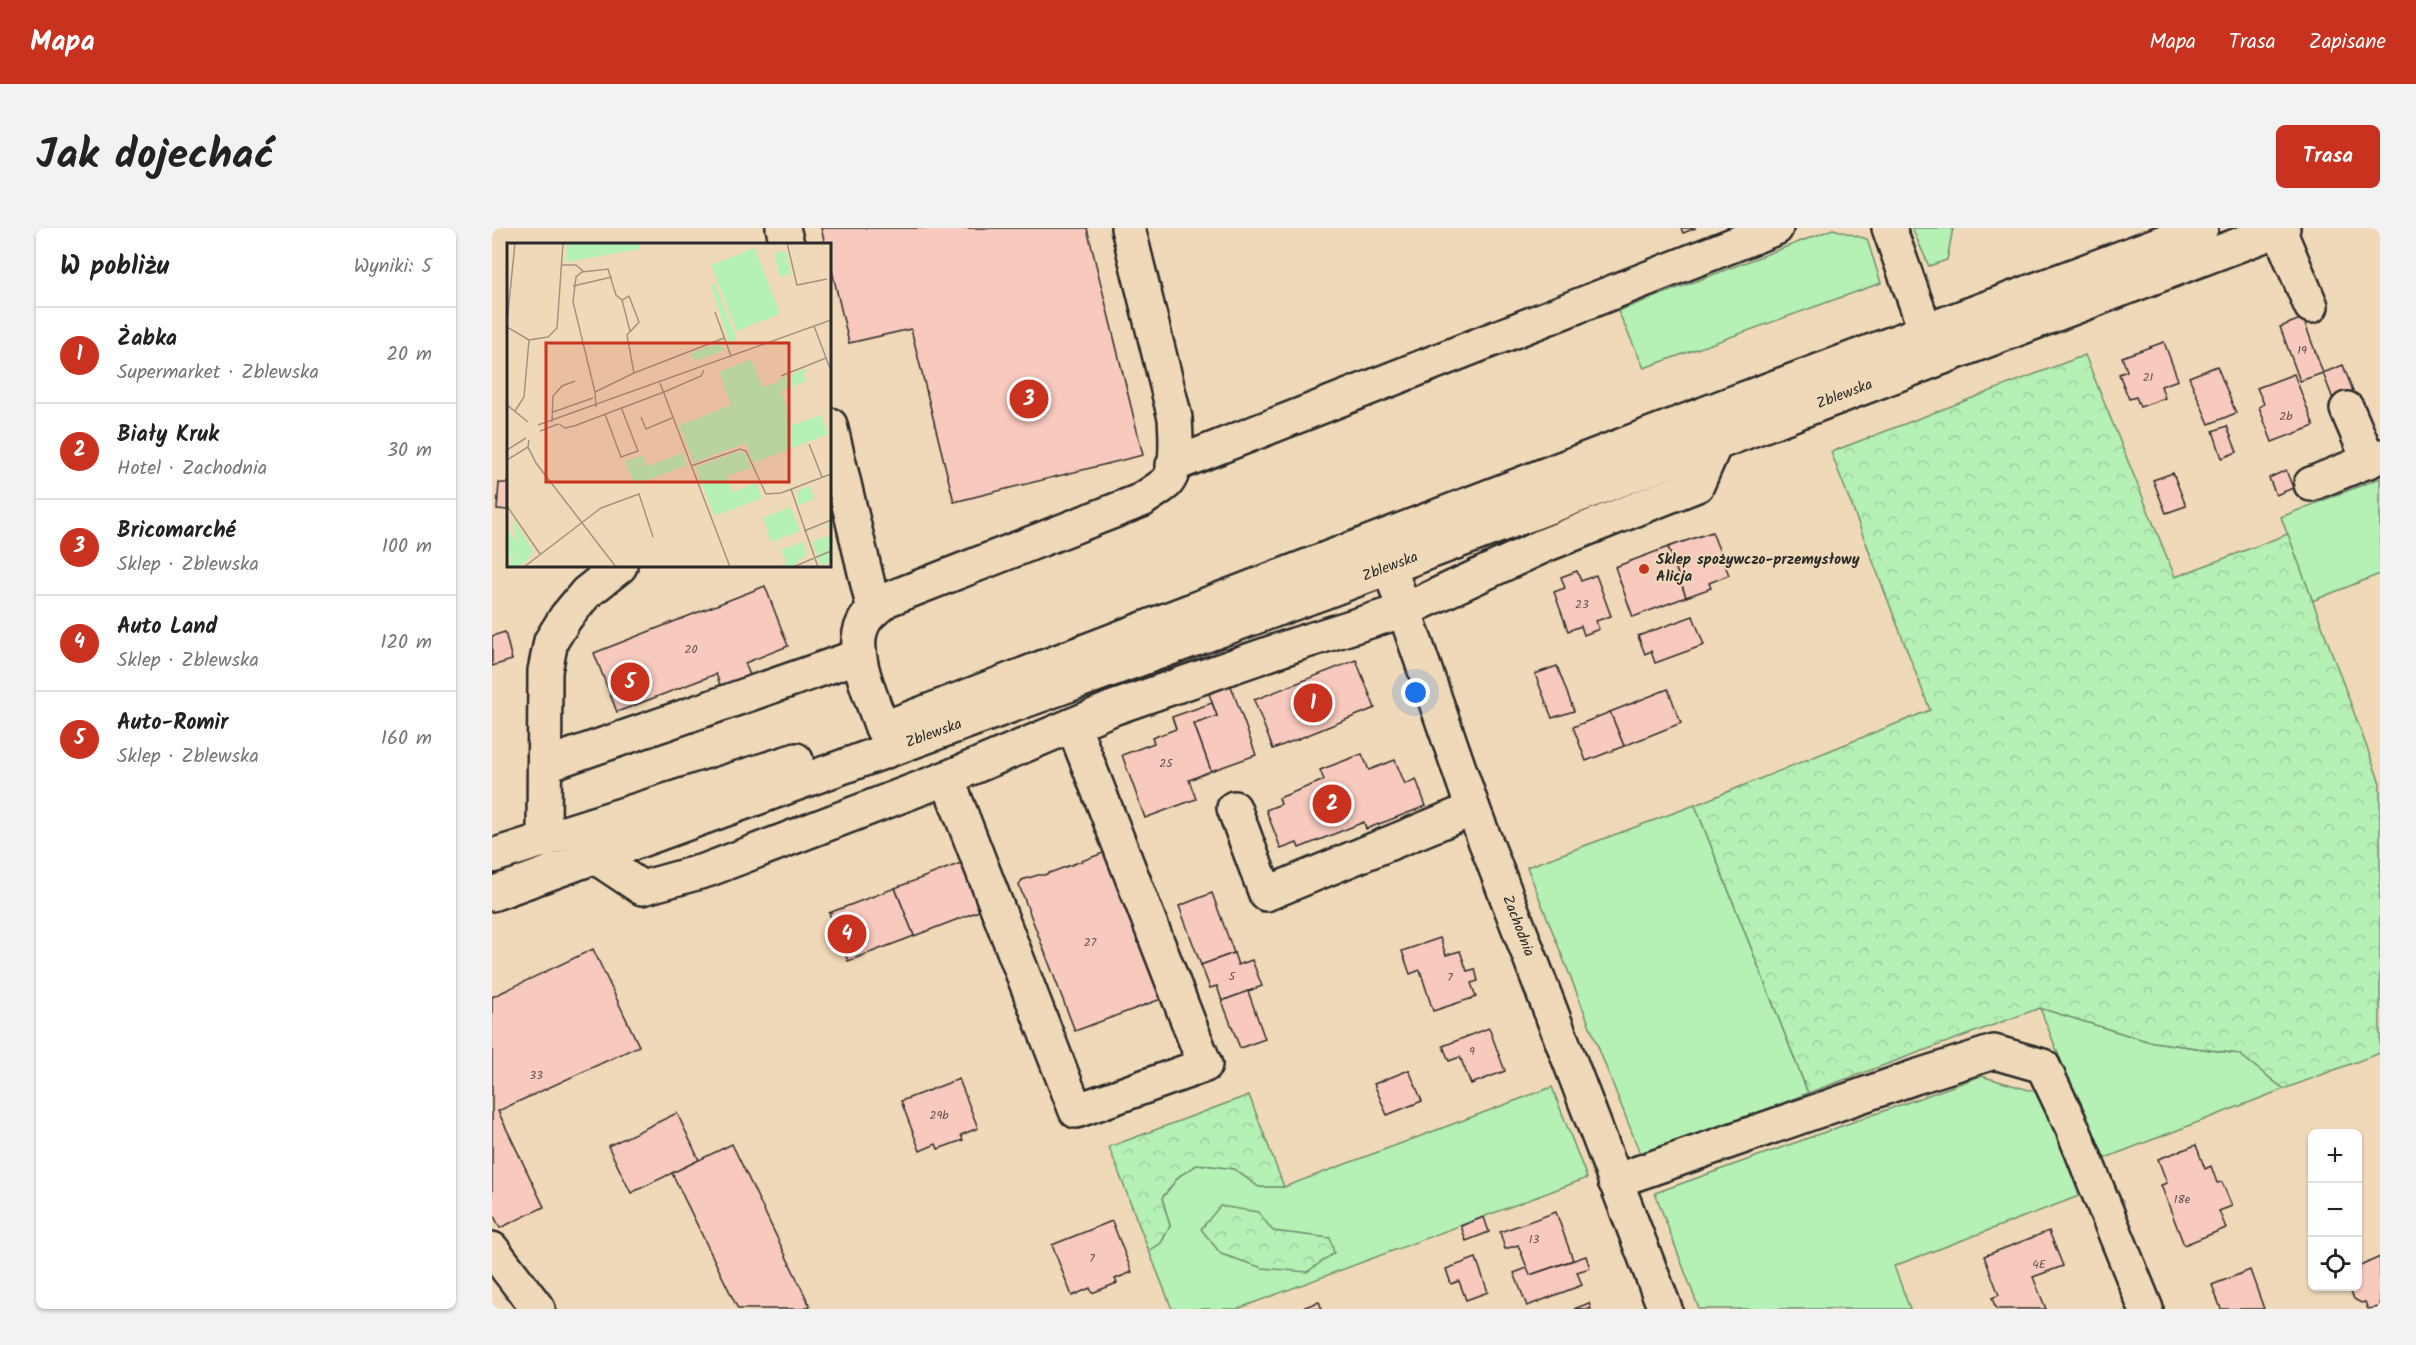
<!DOCTYPE html>
<html lang="pl">
<meta charset="utf-8">
<style>
:root{--surface:#fff;--page:#f2f2f2;--text:#222;--muted:#767676;--line:#e0e0e0;--accent:#c8321e}
body{margin:0;font-family:Kalam,sans-serif;background:var(--page);color:var(--text)}
.controls{position:absolute;right:18px;bottom:18px;display:grid;overflow:hidden;border-radius:9px;box-shadow:0 2px 4px #0004}
.controls button{width:54px;height:54px;display:grid;place-items:center;padding:0;border:0;border-bottom:2px solid var(--line);background:var(--surface);color:var(--text);font:30px sans-serif}
.you{position:absolute;left:924px;top:465px;width:21px;height:21px;margin:-15px;border:4px solid #fff;border-radius:50%;background:#1a73e8;box-shadow:0 0 0 9px #1a73e833}
.badge{display:grid;place-items:center;width:39px;height:39px;border-radius:50%;background:var(--accent);color:#fff;font-size:20px;font-weight:700}
.pin{position:absolute;translate:-50% -50%;border:3px solid #fff;box-shadow:0 2px 6px #0006}
.list{margin:0;padding:0;list-style:none}
h2{display:flex;justify-content:space-between;align-items:center;height:78px;margin:0;padding:0 24px;font-size:26px}
h2 small{font-size:20px;font-weight:400;color:var(--muted)}
.list li{display:grid;grid-template-columns:39px 1fr auto;gap:18px;align-items:center;box-sizing:border-box;height:96px;padding:0 24px;border-top:2px solid var(--line)}
.list b{display:block;font-size:22px;white-space:nowrap}
.list p{margin:0;font-size:20px;white-space:nowrap;color:var(--muted)}
.list em{font-size:20px;font-style:normal;color:var(--muted)}
.icon{flex:none;width:33px;height:33px;fill:none;stroke:currentColor;stroke-width:2;stroke-linecap:round;stroke-linejoin:round}
.map{position:relative;flex:none;width:1888px;height:1081px;overflow:hidden;border-radius:9px}
header{display:flex;align-items:center;gap:36px;box-sizing:border-box;height:84px;padding:0 30px;background:var(--accent);color:#fff}
header strong{font-size:28px}
nav{display:flex;gap:33px;margin-inline-start:auto;font-size:21px}
.intro{display:flex;align-items:center;justify-content:space-between;box-sizing:border-box;height:144px;padding:0 36px}
h1{margin:0;font-size:42px}
.button{padding:15px 27px;border-radius:9px;background:var(--accent);color:#fff;font-size:21px;font-weight:700}
main{display:flex;gap:36px;padding:0 36px}
aside{flex:1;background:var(--surface);border-radius:9px;box-shadow:0 2px 4px #0004}
.map>svg:first-child{display:block}
.grass{fill:#b5f0b5;stroke:#708e70;stroke-width:1.5}
.forest{fill:url(#forest-crowns);stroke:#708e70;stroke-width:1.5}
.building{fill:#f8c9bd;stroke:#2b2b2b;stroke-width:1.5}
.lines{fill:none;stroke-linecap:round;stroke-linejoin:round}
.minor-casing{stroke:#2b2b2b;stroke-width:38}
.major-casing{stroke:#2b2b2b;stroke-width:38}
.minor{stroke:#f0d9b8;stroke-width:33}
.major{stroke:#f0d9b8;stroke-width:33}
.poi-dot{fill:#c8321e;stroke:#f0d9b8;stroke-width:2}
.labels{text-anchor:middle;dominant-baseline:central;stroke-width:4.5;stroke-linejoin:round;paint-order:stroke}
.number-label{font-size:12px;fill:#5e5250}
.street-label{font-size:15px;fill:#2b2b2b;stroke:#f0d9b8}
.poi-label{font-size:15px;font-weight:bold;fill:#2b2b2b;stroke:#f0d9b8;text-anchor:start}
.inset-road{fill:none;stroke:#a19380;stroke-width:1.5}
.view{fill:#c8321e;fill-opacity:0.15;stroke:#c8321e;stroke-width:3}
.inset-edge{fill:none;stroke:#2b2b2b;stroke-width:3}
</style>
<header>
<strong>Mapa</strong>
<nav><a>Mapa</a><a>Trasa</a><a>Zapisane</a></nav>
</header>
<div class="intro"><h1>Jak dojechać</h1><a class="button">Trasa</a></div>
<main>
<aside>
<h2>W pobliżu<small>Wyniki: 5</small></h2>
<ul class="list">
<li><span class="badge">1</span><div><b>Żabka</b><p>Supermarket · Zblewska</p></div><em>20 m</em></li>
<li><span class="badge">2</span><div><b>Biały Kruk</b><p>Hotel · Zachodnia</p></div><em>30 m</em></li>
<li><span class="badge">3</span><div><b>Bricomarché</b><p>Sklep · Zblewska</p></div><em>100 m</em></li>
<li><span class="badge">4</span><div><b>Auto Land</b><p>Sklep · Zblewska</p></div><em>120 m</em></li>
<li><span class="badge">5</span><div><b>Auto-Romir</b><p>Sklep · Zblewska</p></div><em>160 m</em></li>
</ul>
</aside>
<div class="map">
<svg width="1888" height="1081" viewBox="0 0 1888 1081">
<defs>
<pattern id="forest-crowns" width="20" height="18" patternUnits="userSpaceOnUse" patternTransform="scale(1.5)"><rect width="20" height="18" fill="#b5f0b5"/><path d="M2 6a3 3 0 1 1 6 0M12 15a3 3 0 1 1 6 0" fill="none" stroke="#9cce9c"/></pattern>
</defs>
<rect width="100%" height="100%" fill="#f0d9b8"/>
<filter id="ink" filterUnits="userSpaceOnUse"><feTurbulence type="fractalNoise" baseFrequency=".0167" numOctaves="2"/><feDisplacementMap in="SourceGraphic" scale="12" xChannelSelector="R" yChannelSelector="G"/><feConvolveMatrix kernelMatrix="1 2 1 2 8 2 1 2 1" color-interpolation-filters="sRGB"/></filter>
<g filter="url(#ink)">
<g class="grass">
<polygon points="1420,0 1461,0 1455,32 1437,38"/>
<polygon points="1341,1 1375,11 1389,55 1152,140 1126,83"/>
<polygon points="1888,250 1888,346 1820,373 1789,289"/>
<polygon points="1203,577 1316,865 1150,930 1035,639"/>
<polygon points="1548,780 1655,813 1747,826 1792,861 1608,932"/>
<polygon points="1489,848 1551,866 1587,968 1402,1038 1418,1081 1207,1081 1163,965"/>
<polygon points="1060,859 1095,950 745,1081 680,1081 657,1023 669,1015 678,998 670,970 687,948 706,936 742,941 767,959 792,959"/>
</g>
<g class="forest">
<polygon points="1593,127 1683,349 1796,306 1888,555 1888,825 1792,861 1747,826 1655,813 1548,780 1316,865 1203,577 1438,482 1339,224"/>
<polygon points="757,867 792,959 767,959 742,941 706,936 687,948 670,970 678,998 669,1015 657,1023 617,919"/>
<polygon points="728,978 766,984 781,1003 838,1010 842,1025 815,1044 771,1040 729,1026 709,1001"/>
</g>
<g class="building">
<polygon points="329,0 595,0 651,227 462,274 419,101 357,115 338,34 338,16 333,16"/>
<polygon points="1189,0 1204,0 1191,5"/>
<polygon points="1811,90 1831,145 1808,153 1788,99"/>
<polygon points="1672,114 1686,152 1669,158 1673,170 1648,179 1644,169 1637,171 1627,146 1635,143 1630,129"/>
<polygon points="1851,137 1864,171 1844,179 1831,145"/>
<polygon points="1725,138 1744,185 1717,196 1697,149"/>
<polygon points="1802,146 1822,198 1780,214 1767,179 1772,176 1765,160"/>
<polygon points="1735,198 1745,224 1730,230 1721,203"/>
<polygon points="1794,242 1801,260 1784,267 1777,250"/>
<polygon points="1681,245 1694,278 1674,285 1661,252"/>
<polygon points="7,255 16,255 16,282 5,281"/>
<polygon points="1220,304 1237,347 1217,355 1219,360 1194,369 1176,319"/>
<polygon points="1176,319 1194,369 1141,389 1123,339"/>
<polygon points="1085,343 1089,353 1104,347 1119,388 1104,393 1107,401 1092,407 1089,398 1076,403 1062,364 1073,360 1069,349"/>
<polygon points="273,358 296,418 253,435 258,447 229,459 224,446 125,484 102,425"/>
<polygon points="1201,388 1212,417 1163,435 1159,423 1153,426 1146,408"/>
<polygon points="13,404 20,432 0,438 0,408"/>
<polygon points="864,432 883,480 781,521 762,472"/>
<polygon points="1065,438 1082,483 1060,490 1043,446"/>
<polygon points="738,455 764,527 719,543 702,496 725,488 716,463"/>
<polygon points="1176,461 1189,495 1132,518 1118,484"/>
<polygon points="720,475 725,488 702,496 719,543 697,552 704,571 653,590 630,527 662,515 660,510 684,501 680,489"/>
<polygon points="1118,484 1132,518 1094,533 1081,499"/>
<polygon points="870,526 877,542 903,532 913,556 924,551 934,578 874,601 872,594 807,620 805,615 789,621 774,582 789,576 787,570 832,552 828,542"/>
<polygon points="614,624 669,771 583,803 527,657 530,652 546,647 552,647"/>
<polygon points="469,635 487,683 422,708 403,660"/>
<polygon points="403,660 422,708 356,733 337,685"/>
<polygon points="720,665 742,725 709,737 687,678"/>
<polygon points="948,710 954,727 968,723 975,743 983,741 986,753 979,755 984,769 941,783 928,742 918,746 910,723"/>
<polygon points="101,721 147,818 6,883 52,979 8,1000 0,984 0,769"/>
<polygon points="742,725 746,737 760,732 770,758 730,773 725,758 718,760 709,737"/>
<polygon points="756,763 773,811 748,820 730,773"/>
<polygon points="997,800 1013,843 979,856 968,829 957,833 951,818"/>
<polygon points="917,842 930,873 895,887 882,856"/>
<polygon points="467,851 486,900 469,907 471,912 446,921 444,916 428,923 409,873"/>
<polygon points="185,885 207,932 139,965 116,918"/>
<polygon points="240,916 318,1078 311,1081 246,1081 180,945"/>
<polygon points="1704,917 1713,941 1719,938 1725,955 1730,954 1740,978 1727,983 1734,1000 1692,1017 1669,957 1675,955 1666,931"/>
<polygon points="1064,984 1081,1032 1038,1047 1026,1017 1013,1021 1008,1004"/>
<polygon points="992,989 997,1004 974,1013 969,998"/>
<polygon points="620,993 640,1044 623,1051 625,1055 600,1065 598,1060 580,1068 560,1017"/>
<polygon points="1557,1003 1571,1038 1541,1049 1554,1081 1504,1081 1500,1070 1507,1067 1492,1028"/>
<polygon points="1094,1028 1098,1040 1085,1044 1090,1057 1035,1078 1022,1045 1035,1040 1038,1047"/>
<polygon points="1888,1029 1888,1079 1876,1081 1873,1074 1869,1075 1862,1071 1857,1060 1866,1058 1866,1039"/>
<polygon points="984,1030 996,1064 974,1072 967,1053 959,1056 954,1041"/>
<polygon points="1758,1042 1772,1081 1729,1081 1720,1057"/>
<polygon points="827,1074 830,1081 807,1081"/>
<polygon points="1097,1075 1099,1081 1082,1081"/>
</g>
<g class="lines">
<defs>
<g id="minor">
<polyline points="291,0 295,16"/>
<polyline points="1397,0 1434,104"/>
<polyline points="1787,2 1819,78"/>
<polyline points="1855,181 1877,233"/>
<polyline points="338,197 382,382"/>
<polyline points="681,237 1284,0"/>
<polyline points="1819,256 1888,228"/>
<path id="s1" d="M888 312 981 581 1173 1081"/>
<path d="M390 500C381 472 357 424 371 396 375 386 386 379 394 372L650 272C658 266 667 261 674 255 687 242 684 207 683 190L636 0"/>
<polyline points="53,537 367,428"/>
<polyline points="455,550 584,883 713,837 581,497"/>
<polyline points="742,580 774,666 981,581"/>
<polyline points="52,613 53,443 59,413 74,389 94,365 128,338"/>
<polyline points="102,628 150,660 215,642 455,550 621,480 802,417 913,382 1053,317 1205,257 1223,216"/>
<polyline points="1123,953 1423,849 1502,824 1551,838 1580,899 1654,1081"/>
<polyline points="0,1021 46,1081"/>
</g>
<g id="major">
<polyline points="398,498 1233,178 1709,0"/>
<polyline points="0,628 304,532"/>
<path id="s2" d="M0 666 832 364 1791 0"/>
</g>
</defs>
<use href="#minor" class="minor-casing"/>
<use href="#major" class="major-casing"/>
<use href="#minor" class="minor"/>
<use href="#major" class="major"/>
</g>
</g>
<circle class="poi-dot" cx="1152" cy="341" r="6"/>
<g class="labels">
<g class="number-label">
<text x="1810" y="122">19</text>
<text x="1656" y="149">21</text>
<text x="1794" y="188">2b</text>
<text x="1090" y="376">23</text>
<text x="199" y="421">20</text>
<text x="674" y="535">25</text>
<text x="598" y="714">27</text>
<text x="740" y="748">5</text>
<text x="958" y="749">7</text>
<text x="980" y="823">9</text>
<text x="44" y="847">33</text>
<text x="447" y="887">29b</text>
<text x="1690" y="971">18e</text>
<text x="1042" y="1011">13</text>
<text x="600" y="1030">7</text>
<text x="1547" y="1036">4E</text>
</g>
<g class="street-label">
<text stroke="none"><textPath href="#s2" startOffset="1442">Zblewska</textPath></text>
<text stroke="none"><textPath href="#s2" startOffset="956">Zblewska</textPath></text>
<text stroke="none"><textPath href="#s2" startOffset="470">Zblewska</textPath></text>
<text stroke="none"><textPath href="#s1" startOffset="410">Zachodnia</textPath></text>
</g>
<g class="poi-label">
<text x="1164" y="332">Sklep spożywczo-przemysłowy<tspan x="1164" dy="17">Alicja</tspan></text>
</g>
</g>
<g transform="translate(15 15)">
<rect width="324" height="324" fill="#f0d9b8"/>
<path d="M60 0H132L133 6 59 19ZM248 5 273 71 230 88 204 22ZM279 8 284 31 273 34 267 10ZM208 41 229 94 224 105 204 42ZM212 100 218 107 187 118 184 110ZM301 125 297 131 299 138 274 148 270 137ZM194 174 209 211 187 220 172 182ZM239 200 264 206 270 211 246 220ZM231 209 239 211 244 225 220 233 226 249 249 240 255 255 207 273 189 224ZM176 210 180 222 128 242 124 232 127 222 141 223ZM303 243 307 256 291 262 290 248ZM284 264 293 288 264 299 256 275ZM324 280V318L314 322 305 299 324 292 320 281ZM297 299 299 312 284 324H271L280 320 274 307ZM9 308 23 315 12 324H0Z" fill="#b5f0b5"/>
<path d="M244 116 256 144 271 139 286 182 314 172 321 191 270 211 239 200 209 211 194 174 224 162 212 129ZM136 212 141 223 130 221 124 232 118 218ZM5 274 27 309 19 316 9 308 0 319V286L10 298Z" fill="#b5f0b5"/>
<path class="inset-road" d="M280 0 290 42 320 36M54 22H69L77 29M66 43 105 34M208 69 224 113M0 80 8 0M307 83 324 128M0 84 22 97M127 130 217 95M274 133 319 115M153 140 223 324M88 149 66 59 69 34 75 29 101 26 109 52 115 57M0 162 21 179M89 164 88 149 127 130 120 92 132 79 122 53 115 57 123 88M8 168 17 154 22 97 41 94 50 85 56 0M46 169 86 155M98 171 114 214 131 208 114 164M134 174 139 186 165 175M45 179 46 153 55 143 68 138M52 181 58 185 67 183 157 149 194 133 197 127M31 182 324 77M33 188 51 181M22 197 21 204 29 220 109 324M302 201 315 234M0 207 19 195M0 217 21 204M184 223 233 206 239 208 259 251 274 250 324 231M284 246 311 324M0 263 33 311M297 288 324 277M17 324 94 265 132 251 146 294M286 324 324 308"/>
<path class="view" d="M39 100H282V239H39Z"/>
<rect width="324" height="324" class="inset-edge"/>
</g>
</svg>
<div class="controls">
<button>+</button>
<button>−</button>
<button><svg class="icon" aria-label="locate" viewBox="0 0 24 24"><circle cx="12" cy="12" r="6"/><path d="M12 2v4M12 18v4M2 12h4M18 12h4"/></svg></button>
</div>
<div class="you"></div>
<div class="pin badge" style="left:821px;top:475px">1</div>
<div class="pin badge" style="left:840px;top:576px">2</div>
<div class="pin badge" style="left:537px;top:171px">3</div>
<div class="pin badge" style="left:355px;top:706px">4</div>
<div class="pin badge" style="left:138px;top:454px">5</div>
</div>
</main>
